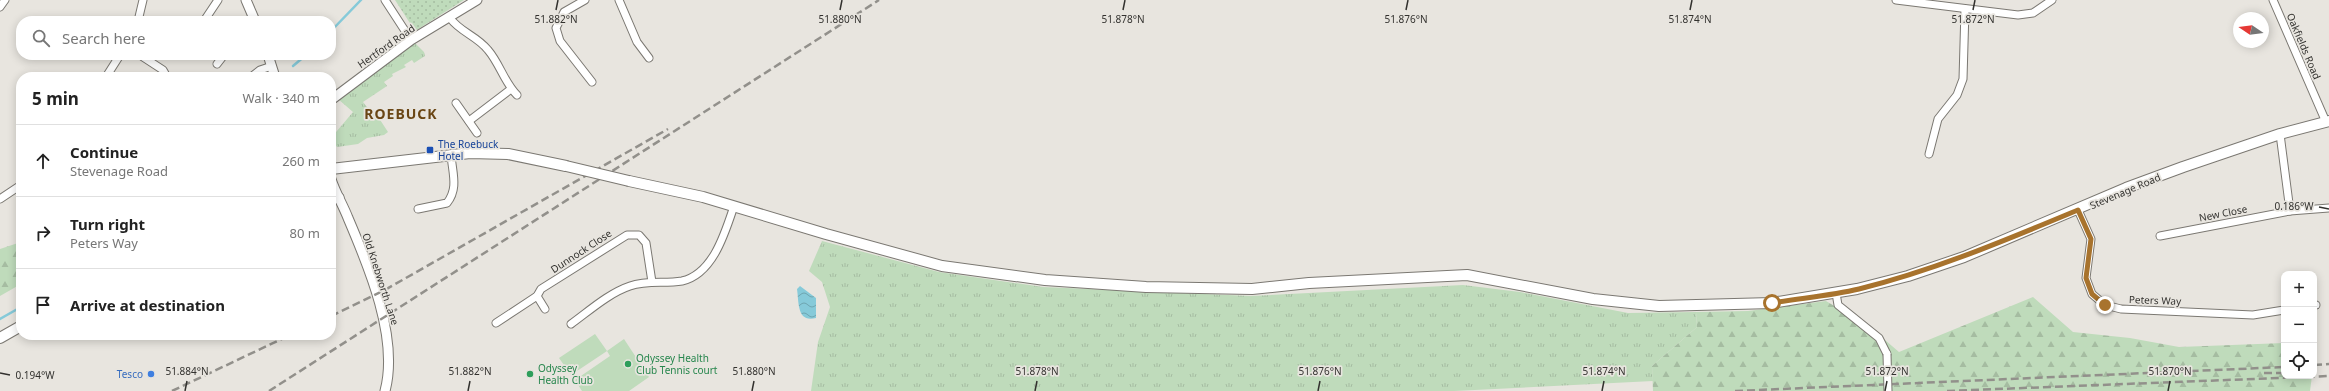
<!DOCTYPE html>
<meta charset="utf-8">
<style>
:root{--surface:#fff;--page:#f2f2f2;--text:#222;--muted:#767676;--line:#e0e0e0}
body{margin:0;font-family:"Noto Sans",sans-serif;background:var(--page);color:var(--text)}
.controls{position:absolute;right:12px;bottom:12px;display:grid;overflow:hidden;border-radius:8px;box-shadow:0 2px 10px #0003}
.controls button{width:36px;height:36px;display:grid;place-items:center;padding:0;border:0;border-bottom:1px solid var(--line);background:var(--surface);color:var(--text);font:20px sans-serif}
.compass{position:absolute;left:2233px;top:12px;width:36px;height:36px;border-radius:50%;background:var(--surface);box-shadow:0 2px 10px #0003;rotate:283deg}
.stop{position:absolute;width:12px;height:12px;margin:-9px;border:3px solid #a8732d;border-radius:50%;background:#fff}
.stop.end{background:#a8732d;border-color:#fff;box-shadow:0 1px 4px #0008}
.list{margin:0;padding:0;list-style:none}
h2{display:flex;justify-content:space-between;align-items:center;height:52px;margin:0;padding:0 16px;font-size:17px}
h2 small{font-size:13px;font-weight:400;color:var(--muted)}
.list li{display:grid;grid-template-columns:26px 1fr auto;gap:12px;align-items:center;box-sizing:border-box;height:72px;padding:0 16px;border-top:1px solid var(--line)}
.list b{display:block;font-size:15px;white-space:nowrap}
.list p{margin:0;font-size:13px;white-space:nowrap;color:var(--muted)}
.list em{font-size:13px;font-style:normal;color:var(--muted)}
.icon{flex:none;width:22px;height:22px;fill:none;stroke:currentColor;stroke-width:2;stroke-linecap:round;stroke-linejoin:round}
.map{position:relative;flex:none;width:2329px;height:391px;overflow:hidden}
.search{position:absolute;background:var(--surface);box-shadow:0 2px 10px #0003;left:16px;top:16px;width:320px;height:44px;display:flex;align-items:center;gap:10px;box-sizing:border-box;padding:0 14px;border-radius:16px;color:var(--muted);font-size:15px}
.panel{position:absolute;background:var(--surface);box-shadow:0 2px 10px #0003;left:16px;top:72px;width:320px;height:268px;border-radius:16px}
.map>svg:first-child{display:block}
.grass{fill:url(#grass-tufts)}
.forest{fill:url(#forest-firs)}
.garden{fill:url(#garden-dots)}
.pitch{fill:#bfdbbb}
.water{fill:url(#water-waves)}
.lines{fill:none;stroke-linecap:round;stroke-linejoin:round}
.stream{stroke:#86cad9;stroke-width:2.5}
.minor-casing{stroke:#7b7872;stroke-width:9}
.tertiary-casing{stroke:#7b7872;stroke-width:11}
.secondary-casing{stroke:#7b7872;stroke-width:12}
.minor{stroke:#fff;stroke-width:7}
.tertiary{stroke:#fff;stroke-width:9}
.secondary{stroke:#fff;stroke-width:10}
.rail{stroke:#92908b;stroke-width:2.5;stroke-dasharray:8 4;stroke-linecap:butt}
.minor-bridge-casing{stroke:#7b7872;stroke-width:9;stroke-linecap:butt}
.secondary-bridge-casing{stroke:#7b7872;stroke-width:12;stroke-linecap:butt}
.minor-bridge{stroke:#fff;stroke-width:7}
.secondary-bridge{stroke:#fff;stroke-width:10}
.route{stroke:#a8732d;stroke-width:5}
.ticks{fill:none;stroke:#32312e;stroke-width:1.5}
.transit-dot{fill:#1a4fb4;stroke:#e8e5df;stroke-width:1.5}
.leisure-dot{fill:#2e9e5b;stroke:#e8e5df;stroke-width:1.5}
.shop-dot{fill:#3f7fe0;stroke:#e8e5df;stroke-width:1.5}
.labels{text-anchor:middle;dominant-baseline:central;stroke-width:3.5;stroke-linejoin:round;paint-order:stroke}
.street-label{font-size:10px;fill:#32312e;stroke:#e8e5df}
.transit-label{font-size:10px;fill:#164399;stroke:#e8e5df;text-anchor:start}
.leisure-label{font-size:10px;fill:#27864d;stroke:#e8e5df;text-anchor:start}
.shop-label{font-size:10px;fill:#366cbe;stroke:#e8e5df;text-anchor:end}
.district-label{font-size:14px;font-weight:bold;letter-spacing:1px;fill:#6a4615;stroke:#e8e5df}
.ticks-label{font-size:10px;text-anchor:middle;fill:#32312e;stroke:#e8e5df;stroke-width:3.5;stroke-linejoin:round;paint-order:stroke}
</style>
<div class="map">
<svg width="2329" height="391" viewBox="0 0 2329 391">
<defs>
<pattern id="grass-tufts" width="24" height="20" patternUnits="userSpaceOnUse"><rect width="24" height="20" fill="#bfdbbb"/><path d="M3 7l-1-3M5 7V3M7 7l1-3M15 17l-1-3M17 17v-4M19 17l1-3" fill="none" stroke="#a5bca1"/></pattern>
<pattern id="forest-firs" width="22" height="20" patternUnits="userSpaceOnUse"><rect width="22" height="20" fill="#bfdbbb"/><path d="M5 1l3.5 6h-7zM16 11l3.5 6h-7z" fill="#a5bca1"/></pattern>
<pattern id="garden-dots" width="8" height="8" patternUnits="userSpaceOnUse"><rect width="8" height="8" fill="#bfdbbb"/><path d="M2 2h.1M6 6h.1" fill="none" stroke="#a5bca1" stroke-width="1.8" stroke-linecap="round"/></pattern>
<pattern id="water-waves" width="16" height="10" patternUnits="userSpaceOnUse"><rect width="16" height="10" fill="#86cad9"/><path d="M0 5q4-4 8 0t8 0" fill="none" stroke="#6ea5b0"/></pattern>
</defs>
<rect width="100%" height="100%" fill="#e8e5df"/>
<g class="grass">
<polygon points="412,40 424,52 425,56 414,63 412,60 404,65 406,67 392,74 393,76 384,82 387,86 363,102 370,111 373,109 388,132 384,135 367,138 358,144 337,147 331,138 353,112 338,99"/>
<polygon points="822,241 939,272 1043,287 1251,296 1463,285 1520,292 1628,313 1696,312 1697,327 1652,366 1653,381 1454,391 811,391 818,342 830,307 822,282 809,271"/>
</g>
<g class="forest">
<polygon points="21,242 21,284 0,296 0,249"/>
<polygon points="2033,297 2073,332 2130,338 2179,347 2284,343 2284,376 2312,376 2310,391 1653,391 1652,366 1697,327 1696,312 1748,311 1826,301 1871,328 1899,352"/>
</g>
<polygon class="garden" points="395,0 464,0 415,31"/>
<polygon class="pitch" points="595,334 607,351 624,339 649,377 629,391 582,391 575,380 610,356 607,351 571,375 559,358"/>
<path class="water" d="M800 286 816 298V318C797 323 799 303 797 289Z"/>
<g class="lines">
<g class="stream">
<polyline points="331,31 361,0"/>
<polyline points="293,66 306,55"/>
<polyline points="0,319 21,307"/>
</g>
<defs>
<g id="minor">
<polyline points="385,0 411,40"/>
<polyline points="585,0 564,12 556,28 560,41 592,82"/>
<polyline points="619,0 637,42 649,58"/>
<polyline points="1896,0 2018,15 2033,13 2052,0"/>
<polyline points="2273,0 2326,122"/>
<polyline points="0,7 5,0"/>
<path d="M450 18C460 32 477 36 488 50 500 64 504 82 517 95"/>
<polyline points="138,21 143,0"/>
<polyline points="204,21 218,0"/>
<polyline points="140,55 163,70 167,77"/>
<polyline points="217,64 224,55"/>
<polyline points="106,77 120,55"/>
<polyline points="251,77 260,70 272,66"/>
<polyline points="456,103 477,133"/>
<polyline points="469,121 511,89"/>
<polyline points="2280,134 2290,211"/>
<polyline points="1929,154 1938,119 1957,95 1963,79 1965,9"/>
<polyline points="0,199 21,185"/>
<polyline points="331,202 340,197"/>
<path d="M418 209 447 203C459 188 452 172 451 154"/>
<polyline points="2078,210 2091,239 2086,278 2092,294 2105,305 2121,309 2253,315 2284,310"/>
<polyline points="2160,236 2290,211 2329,208"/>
<polyline points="1836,293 1838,305 1879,338 1887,354"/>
<polyline points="537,296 545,309"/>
<polyline points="2314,305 2316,305"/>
<polyline points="496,323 537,296 541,289 627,235 639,235 646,243 652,282"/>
<path d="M571 324C589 311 609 293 630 286 647 280 665 284 682 281 713 274 725 233 734 206"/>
</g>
<g id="tertiary">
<polyline points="246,0 255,21"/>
<polyline points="268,55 275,77"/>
<polyline points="331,100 411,40 477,0"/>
<path d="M331 179C335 192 343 205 348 218 369 267 399 338 385 391"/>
</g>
<g id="secondary">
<polyline points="331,169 470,153 508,154 566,166"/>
<polyline points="629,181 703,197 826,234 942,266 1045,280 1146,287 1252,289 1309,283 1467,275 1593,299 1659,306 1772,303 1857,289 1908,276 1964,257 2126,188 2183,167 2280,134 2329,121"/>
<polyline points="0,338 21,326"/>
</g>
</defs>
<use href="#minor" class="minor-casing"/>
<use href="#tertiary" class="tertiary-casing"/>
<use href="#secondary" class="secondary-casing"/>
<use href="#minor" class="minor"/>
<use href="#tertiary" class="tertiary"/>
<use href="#secondary" class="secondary"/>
<g class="rail">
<polyline points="331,316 383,291 668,129"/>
<polyline points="2314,365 2329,364"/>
<polyline points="2264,373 2284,373"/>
<polyline points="172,391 290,335"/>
<polyline points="269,391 879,0"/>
<polyline points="1735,391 2284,367"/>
<polyline points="1947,391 2329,376"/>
</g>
<defs>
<polyline id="minor-bridge" points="1887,354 1888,391"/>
<polyline id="secondary-bridge" points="566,166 629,181"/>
</defs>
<use href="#minor-bridge" class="minor-bridge-casing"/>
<use href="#secondary-bridge" class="secondary-bridge-casing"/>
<use href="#minor-bridge" class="minor-bridge"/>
<use href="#secondary-bridge" class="secondary-bridge"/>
</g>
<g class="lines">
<path class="route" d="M1772 303C1801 298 1830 296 1859 289 1935 270 2006 240 2078 210L2091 239 2086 278 2092 294 2105 305"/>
</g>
<path class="ticks" d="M556 10 558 0M840 10 842 0M1123 10 1125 0M1406 10 1408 0M1690 10 1692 0M1973 10 1975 0M2319 207 2329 209M0 373 10 375M185 391 187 381M468 391 470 381M752 391 754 381M1035 391 1037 381M1318 391 1320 381M1602 391 1604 381M1885 391 1887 381M2168 391 2170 381"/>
<rect class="transit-dot" x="426" y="146" width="8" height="8" rx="2"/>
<g class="leisure-dot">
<circle cx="628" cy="364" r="4"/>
<circle cx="530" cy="374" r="4"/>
</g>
<circle class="shop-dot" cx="151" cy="374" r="4"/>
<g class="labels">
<g class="street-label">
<text transform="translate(386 46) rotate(-35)">Hertford Road</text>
<text transform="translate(2304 46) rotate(67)">Oakfields Road</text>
<text transform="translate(2125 191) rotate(-23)">Stevenage Road</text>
<text transform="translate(2223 213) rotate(-11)">New Close</text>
<text transform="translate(581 251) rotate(-33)">Dunnock Close</text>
<text transform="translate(381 279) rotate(72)">Old Knebworth Lane</text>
<text transform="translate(2155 300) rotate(2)">Peters Way</text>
</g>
<g class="transit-label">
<text x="438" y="144">The Roebuck<tspan x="438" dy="12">Hotel</tspan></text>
</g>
<g class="leisure-label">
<text x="636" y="358">Odyssey Health<tspan x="636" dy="12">Club Tennis court</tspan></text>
<text x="538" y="368">Odyssey<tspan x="538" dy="12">Health Club</tspan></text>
</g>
<g class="shop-label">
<text x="143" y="374">Tesco</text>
</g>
<g class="district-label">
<text x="401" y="113">ROEBUCK</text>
</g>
</g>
<g class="ticks-label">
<text x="556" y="23">51.882°N</text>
<text x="840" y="23">51.880°N</text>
<text x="1123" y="23">51.878°N</text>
<text x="1973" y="23">51.872°N</text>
<text x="1406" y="23">51.876°N</text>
<text x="1690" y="23">51.874°N</text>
<text x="2294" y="210">0.186°W</text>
<text x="187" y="375">51.884°N</text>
<text x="470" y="375">51.882°N</text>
<text x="754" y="375">51.880°N</text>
<text x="1037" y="375">51.878°N</text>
<text x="1320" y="375">51.876°N</text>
<text x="1604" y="375">51.874°N</text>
<text x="1887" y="375">51.872°N</text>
<text x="2170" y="375">51.870°N</text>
<text x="35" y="379">0.194°W</text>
</g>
</svg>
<div class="controls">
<button>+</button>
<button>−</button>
<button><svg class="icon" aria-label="locate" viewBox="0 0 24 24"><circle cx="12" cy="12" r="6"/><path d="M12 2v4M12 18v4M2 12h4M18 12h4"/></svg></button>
</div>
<svg class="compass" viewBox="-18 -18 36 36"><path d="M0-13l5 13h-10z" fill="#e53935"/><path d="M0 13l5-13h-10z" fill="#767676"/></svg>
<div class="stop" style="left:1772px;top:303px"></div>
<div class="stop end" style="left:2105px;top:305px"></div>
<div class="search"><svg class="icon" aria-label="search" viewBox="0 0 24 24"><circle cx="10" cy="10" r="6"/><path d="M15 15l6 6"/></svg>Search here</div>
<section class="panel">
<h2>5 min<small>Walk · 340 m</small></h2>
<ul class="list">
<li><svg class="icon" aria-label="ahead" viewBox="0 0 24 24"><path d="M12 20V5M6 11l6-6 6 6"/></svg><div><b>Continue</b><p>Stevenage Road</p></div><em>260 m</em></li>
<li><svg class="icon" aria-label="right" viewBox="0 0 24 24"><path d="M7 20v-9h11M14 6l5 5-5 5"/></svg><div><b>Turn right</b><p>Peters Way</p></div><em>80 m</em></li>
<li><svg class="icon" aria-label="arrive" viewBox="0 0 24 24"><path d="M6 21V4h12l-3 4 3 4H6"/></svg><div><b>Arrive at destination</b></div></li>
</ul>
</section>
</div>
